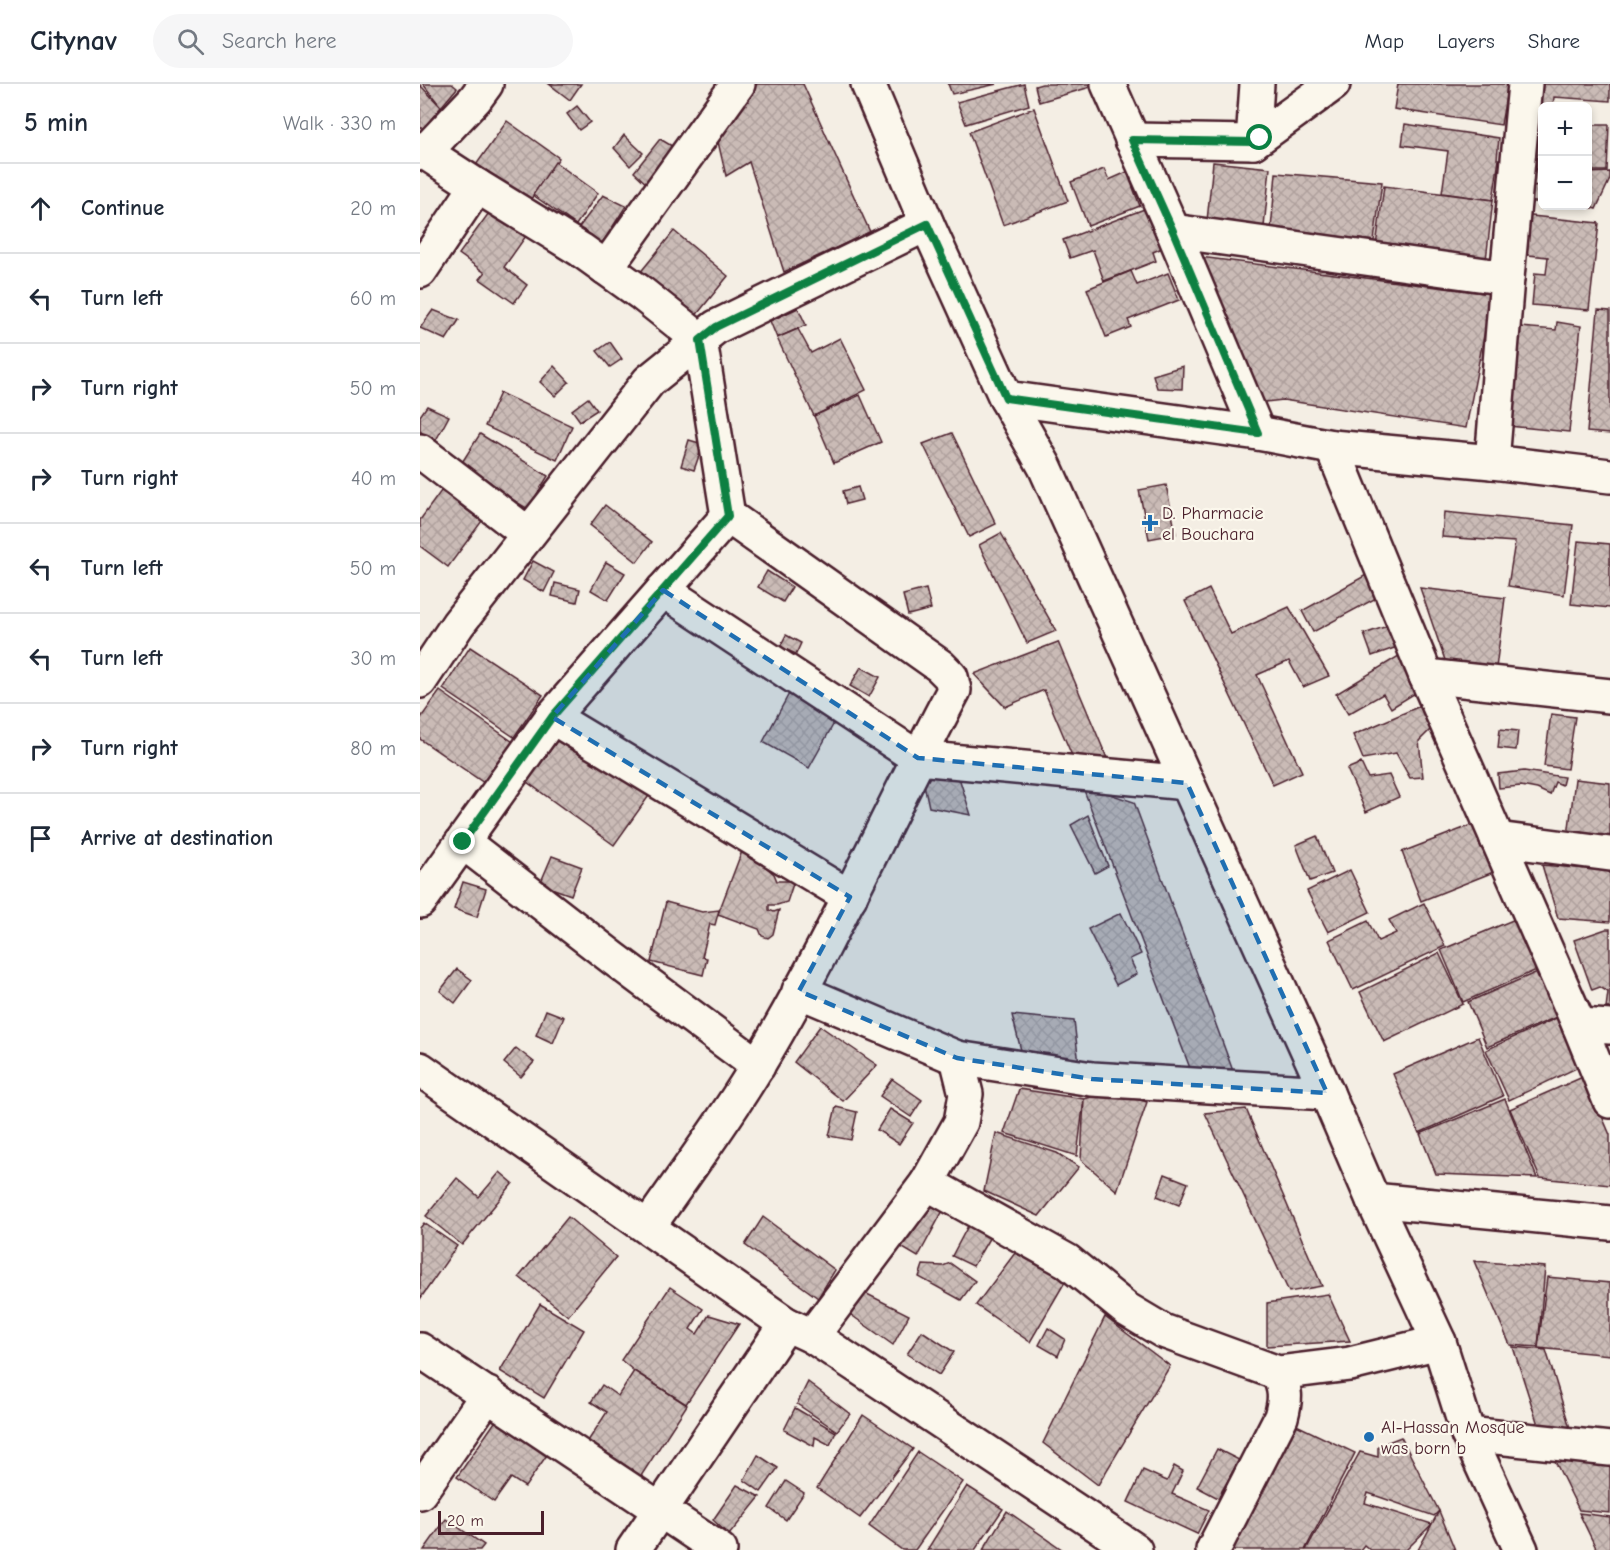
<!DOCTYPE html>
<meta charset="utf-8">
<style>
:root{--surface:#fff;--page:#f6f6f7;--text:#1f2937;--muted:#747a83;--line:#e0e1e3}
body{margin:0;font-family:"Comic Neue",sans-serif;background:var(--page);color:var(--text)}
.controls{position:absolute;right:18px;top:18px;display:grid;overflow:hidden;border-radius:9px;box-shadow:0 3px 9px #0003}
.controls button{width:54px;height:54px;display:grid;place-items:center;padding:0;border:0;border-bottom:2px solid var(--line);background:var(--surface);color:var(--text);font:30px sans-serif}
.scale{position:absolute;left:18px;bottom:15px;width:106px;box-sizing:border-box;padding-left:6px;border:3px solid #4a1f2b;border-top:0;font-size:16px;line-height:21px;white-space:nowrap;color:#4a1f2b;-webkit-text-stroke:4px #fbf7ec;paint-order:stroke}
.stop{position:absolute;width:18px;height:18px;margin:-14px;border:4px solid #0b8043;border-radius:50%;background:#fff}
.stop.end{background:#0b8043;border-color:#fff;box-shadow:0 2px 6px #0008}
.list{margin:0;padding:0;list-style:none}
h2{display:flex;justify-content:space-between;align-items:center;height:78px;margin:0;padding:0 24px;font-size:26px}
h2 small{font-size:20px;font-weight:400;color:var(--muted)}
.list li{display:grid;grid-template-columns:39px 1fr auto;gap:18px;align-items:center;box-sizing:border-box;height:90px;padding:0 24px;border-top:2px solid var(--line)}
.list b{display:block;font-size:22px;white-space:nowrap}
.list em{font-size:20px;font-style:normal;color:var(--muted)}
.icon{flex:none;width:33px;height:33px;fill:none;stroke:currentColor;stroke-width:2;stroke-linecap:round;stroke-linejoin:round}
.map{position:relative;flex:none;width:1190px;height:1466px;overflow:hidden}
header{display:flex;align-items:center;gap:36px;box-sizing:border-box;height:84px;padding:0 30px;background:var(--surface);border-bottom:2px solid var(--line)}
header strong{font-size:28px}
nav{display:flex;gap:33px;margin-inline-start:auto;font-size:21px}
.search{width:420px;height:54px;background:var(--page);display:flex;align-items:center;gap:15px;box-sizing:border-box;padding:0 21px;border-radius:33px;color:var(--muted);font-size:22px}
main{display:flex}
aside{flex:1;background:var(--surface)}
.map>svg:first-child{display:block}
.building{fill:url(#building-cross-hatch);stroke:#4a1f2b;stroke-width:1.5}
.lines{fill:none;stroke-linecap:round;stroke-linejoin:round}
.minor-casing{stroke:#4a1f2b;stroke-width:38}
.tertiary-casing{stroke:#4a1f2b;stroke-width:38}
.minor{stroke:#fbf7ec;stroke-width:33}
.tertiary{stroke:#fbf7ec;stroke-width:33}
.route{stroke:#0b8043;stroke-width:8}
.marked{fill:#1f6fb2;fill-opacity:0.2;stroke:#1f6fb2;stroke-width:4.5;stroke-dasharray:12 8;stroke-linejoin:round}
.poi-dot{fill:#1f6fb2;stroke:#fbf7ec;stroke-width:2}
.labels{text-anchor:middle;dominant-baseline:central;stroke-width:4.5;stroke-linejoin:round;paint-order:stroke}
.poi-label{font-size:18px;fill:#4a1f2b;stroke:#fbf7ec;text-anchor:start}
</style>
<header>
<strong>Citynav</strong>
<div class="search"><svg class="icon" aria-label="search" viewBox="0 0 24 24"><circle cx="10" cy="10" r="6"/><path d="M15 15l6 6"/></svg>Search here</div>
<nav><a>Map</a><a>Layers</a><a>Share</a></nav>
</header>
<main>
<aside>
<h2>5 min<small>Walk · 330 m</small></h2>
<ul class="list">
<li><svg class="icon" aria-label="ahead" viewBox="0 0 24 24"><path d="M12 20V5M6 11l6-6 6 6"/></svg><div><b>Continue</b></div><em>20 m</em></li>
<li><svg class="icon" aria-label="left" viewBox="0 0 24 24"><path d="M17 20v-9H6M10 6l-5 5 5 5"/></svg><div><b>Turn left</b></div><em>60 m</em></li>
<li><svg class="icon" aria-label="right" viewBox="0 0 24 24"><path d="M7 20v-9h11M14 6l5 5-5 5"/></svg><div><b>Turn right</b></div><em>50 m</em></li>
<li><svg class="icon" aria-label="right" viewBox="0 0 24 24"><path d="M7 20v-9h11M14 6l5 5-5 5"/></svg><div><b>Turn right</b></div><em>40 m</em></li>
<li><svg class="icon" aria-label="left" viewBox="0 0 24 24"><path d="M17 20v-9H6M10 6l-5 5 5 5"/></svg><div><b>Turn left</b></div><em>50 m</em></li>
<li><svg class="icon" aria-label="left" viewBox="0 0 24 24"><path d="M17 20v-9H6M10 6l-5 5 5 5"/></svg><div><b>Turn left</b></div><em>30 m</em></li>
<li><svg class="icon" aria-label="right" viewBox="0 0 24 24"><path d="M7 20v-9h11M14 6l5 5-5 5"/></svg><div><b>Turn right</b></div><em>80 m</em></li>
<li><svg class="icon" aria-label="arrive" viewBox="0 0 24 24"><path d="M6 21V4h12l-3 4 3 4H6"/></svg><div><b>Arrive at destination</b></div></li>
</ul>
</aside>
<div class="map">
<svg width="1190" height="1466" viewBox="0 0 1190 1466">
<defs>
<pattern id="building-cross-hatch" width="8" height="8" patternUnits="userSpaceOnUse" patternTransform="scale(1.5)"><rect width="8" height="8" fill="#cabbb6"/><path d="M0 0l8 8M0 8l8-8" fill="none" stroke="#afa09d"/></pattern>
</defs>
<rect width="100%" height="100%" fill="#f4eee4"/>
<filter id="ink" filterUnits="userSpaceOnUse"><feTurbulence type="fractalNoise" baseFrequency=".0167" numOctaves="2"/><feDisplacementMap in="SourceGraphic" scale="12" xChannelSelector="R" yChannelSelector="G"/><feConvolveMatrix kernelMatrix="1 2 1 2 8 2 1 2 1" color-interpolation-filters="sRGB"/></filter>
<g filter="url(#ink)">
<g class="building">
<polygon points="3,0 32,0 37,4 21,23"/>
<polygon points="129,0 161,0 150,16"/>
<polygon points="331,0 383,0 450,148 364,188 329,78 306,92 295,45"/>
<polygon points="528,0 577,0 532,10"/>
<polygon points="604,0 609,21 546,40 537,18"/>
<polygon points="622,0 673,0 674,2 619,18 615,2"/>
<polygon points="978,0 1088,0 1081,41 974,25"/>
<polygon points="1115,0 1190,0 1190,17 1134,13 1133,22 1122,22 1122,38 1112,37"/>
<polygon points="0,1 21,23 3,45 0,43"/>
<polygon points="157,22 170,38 159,46 147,30"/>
<polygon points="614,24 648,117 583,141 549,48"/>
<polygon points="87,37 139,74 109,118 56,81"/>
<polygon points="985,40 1079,54 1077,75 1079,75 1073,116 1022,109 1028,67 982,61"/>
<polygon points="1118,40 1122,40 1122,86 1116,85"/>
<polygon points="1168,41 1189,41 1187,87 1168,87"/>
<polygon points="204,51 223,69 210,82 194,64"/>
<polygon points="240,55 257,65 230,103 214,88"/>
<polygon points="135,78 178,109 156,141 113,111"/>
<polygon points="793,78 850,84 844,143 787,137"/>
<polygon points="684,85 689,96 707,88 720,122 668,142 651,98"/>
<polygon points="1190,88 1190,95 1176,125 1166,122 1168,89"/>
<polygon points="856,89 962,98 954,157 851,145"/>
<polygon points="1122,101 1122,118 1111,118 1110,102"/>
<polygon points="964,102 1073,116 1066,176 956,162"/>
<polygon points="183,111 206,122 181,161 157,146"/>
<polygon points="727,124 742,164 733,168 736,177 684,197 673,166 650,174 643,156"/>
<polygon points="71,126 106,152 84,183 107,201 94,219 60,195 65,189 39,170"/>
<polygon points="1102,131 1179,139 1169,226 1112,221 1115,189 1126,190 1128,173 1098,170"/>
<polygon points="254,147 308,192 274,234 219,190"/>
<polygon points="780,173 1072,210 1046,344 863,316 835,319"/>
<polygon points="711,187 717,201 748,189 759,216 708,236 711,243 686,253 667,205"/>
<polygon points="378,224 386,241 357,254 350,237"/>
<polygon points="13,226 39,236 26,256 0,244"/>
<polygon points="1178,226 1190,227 1190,350 1167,348"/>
<polygon points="1137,238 1161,242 1149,348 1089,342 1088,303 1096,303 1100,243 1136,246"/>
<polygon points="378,245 391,269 420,254 446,306 394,332 357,254"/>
<polygon points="190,258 202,275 190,283 177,267"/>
<polygon points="134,282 149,298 135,312 120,298"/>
<polygon points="763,282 762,305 737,304 733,291"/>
<polygon points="80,309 152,342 137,376 65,342"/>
<polygon points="440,311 461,358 414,379 394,332"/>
<polygon points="168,314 177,326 160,337 152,326"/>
<polygon points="7,322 29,332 15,358 0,347 0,332"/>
<polygon points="532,349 576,440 549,453 503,360"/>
<polygon points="60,350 128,392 108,425 39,383"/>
<polygon points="269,356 283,360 274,386 261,382"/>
<polygon points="746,401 756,450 729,455 719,406"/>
<polygon points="438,403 442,416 426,420 423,407"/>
<polygon points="21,407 62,437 28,483 0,462 0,436"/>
<polygon points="185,421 232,458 217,478 170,441"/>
<polygon points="1024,428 1153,441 1144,511 1088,502 1095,458 1022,453"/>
<polygon points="581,449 636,547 607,559 559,461"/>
<polygon points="1158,457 1190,460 1190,524 1151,520"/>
<polygon points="113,477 134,488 124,508 103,496"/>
<polygon points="186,478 205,489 188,516 171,506"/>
<polygon points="347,487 372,503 363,518 338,503"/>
<polygon points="948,490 960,512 893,548 882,527"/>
<polygon points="135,499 160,505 157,518 132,512"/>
<polygon points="1000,504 1085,514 1076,584 1026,579"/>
<polygon points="506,505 511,525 488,531 483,511"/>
<polygon points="789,505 811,550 869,523 909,592 883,603 869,577 837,591 882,688 853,701 765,517"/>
<polygon points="973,540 980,562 952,572 944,550"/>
<polygon points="366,551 381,559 376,570 360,563"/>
<polygon points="638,558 692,686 653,674 624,606 585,623 554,590"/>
<polygon points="50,563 123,611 94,653 23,605"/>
<polygon points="982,570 1002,605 971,624 963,610 928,630 916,610"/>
<polygon points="441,583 460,593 449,613 430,602"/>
<polygon points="371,606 418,632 389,684 343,658"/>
<polygon points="20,607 93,658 64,699 0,655 0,635"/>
<polygon points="1007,619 1016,640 999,657 1003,693 990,694 976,669 943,675 933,651"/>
<polygon points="1131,630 1155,633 1147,685 1124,682"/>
<polygon points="1080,645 1098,647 1096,666 1078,664"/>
<polygon points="144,647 231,709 194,761 107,698"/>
<polygon points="534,678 551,731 509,723 500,682"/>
<polygon points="941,679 948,694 969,691 979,713 946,728 927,685"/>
<polygon points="1104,687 1144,693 1142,701 1135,698 1130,711 1117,705 1101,702 1079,704 1078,690"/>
<polygon points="1155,695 1190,699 1190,758 1148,752"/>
<polygon points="662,701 714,718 813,987 770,984"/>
<polygon points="668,731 688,782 675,789 651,741"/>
<polygon points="1057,739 1076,787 1001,817 982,768"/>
<polygon points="897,752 912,789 890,797 876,761"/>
<polygon points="322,767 331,775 341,779 354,790 357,797 374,797 367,818 357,821 349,821 349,826 354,828 359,826 353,850 348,854 342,852 339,845 298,830"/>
<polygon points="132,772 162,783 151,811 120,800"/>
<polygon points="1122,781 1190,787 1190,838 1138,834"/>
<polygon points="930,786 950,828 908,848 887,807"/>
<polygon points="43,798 66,805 57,833 34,825"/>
<polygon points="246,818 282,828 299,826 295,841 290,840 282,873 287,874 283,891 231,878"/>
<polygon points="1004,819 1025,862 933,906 909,856 948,837 958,857 976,849 969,836"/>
<polygon points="701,829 721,870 710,875 717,890 696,901 668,845"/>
<polygon points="1100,833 1121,884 1043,918 1021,866"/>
<polygon points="1186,845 1190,845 1190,924 1186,924 1188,908 1180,903 1172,906 1154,856"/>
<polygon points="1019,869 1043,920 964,958 940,908"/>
<polygon points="37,885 52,896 35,919 20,907"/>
<polygon points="1122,886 1141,931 1067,963 1048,918"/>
<polygon points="126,926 144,933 133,959 116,951"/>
<polygon points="592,931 654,937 659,980 604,978"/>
<polygon points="1141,932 1163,981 1089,1016 1066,966"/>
<polygon points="400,942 457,981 423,1017 374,978"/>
<polygon points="1058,953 1083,1012 999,1049 973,990"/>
<polygon points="96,964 114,978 101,993 84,979"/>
<polygon points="1165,992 1190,1051 1190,1101 1120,1094 1090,1025"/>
<polygon points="472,995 502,1016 491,1033 460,1012"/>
<polygon points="599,1005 664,1015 657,1072 584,1049"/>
<polygon points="691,1008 727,1018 697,1107 661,1076 664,1015"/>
<polygon points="1085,1015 1117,1094 1016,1090 1000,1050"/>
<polygon points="416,1023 437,1028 431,1056 409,1052"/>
<polygon points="470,1025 493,1039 479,1060 457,1046"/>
<polygon points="826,1025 902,1202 869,1208 785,1029"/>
<polygon points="576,1049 637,1069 659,1083 619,1132 564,1107"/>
<polygon points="80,1088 93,1099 42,1161 6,1132 37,1094 59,1113"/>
<polygon points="745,1090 768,1099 759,1121 737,1112"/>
<polygon points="505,1109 527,1119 498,1173 476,1160"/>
<polygon points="148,1133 196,1173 148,1232 99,1193"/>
<polygon points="343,1133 415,1186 398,1214 325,1161"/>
<polygon points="4,1139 37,1162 0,1215 0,1144"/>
<polygon points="549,1140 571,1151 553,1182 532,1172"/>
<polygon points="598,1165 649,1191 610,1258 556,1221"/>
<polygon points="1054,1177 1125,1183 1118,1263 1090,1261"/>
<polygon points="530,1179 555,1197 541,1216 499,1193 503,1181 523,1182"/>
<polygon points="1127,1193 1190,1199 1190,1271 1118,1264"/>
<polygon points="250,1203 283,1225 270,1245 277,1250 289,1231 319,1240 266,1320 214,1287 201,1276"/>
<polygon points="445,1209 489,1231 473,1261 427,1228"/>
<polygon points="908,1210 930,1257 847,1262 847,1219"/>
<polygon points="120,1220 164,1246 124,1314 80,1287"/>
<polygon points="685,1233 750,1282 678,1401 623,1359"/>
<polygon points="628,1244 645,1255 638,1272 619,1261"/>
<polygon points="502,1247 534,1268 519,1291 487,1270"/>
<polygon points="1093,1263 1126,1266 1151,1347 1120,1347"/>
<polygon points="214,1287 267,1321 221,1392 168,1357 187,1328 171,1318 182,1301 198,1312"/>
<polygon points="388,1298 430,1330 417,1347 377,1320"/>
<polygon points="375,1324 416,1348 410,1361 395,1353 394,1362 364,1346"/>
<polygon points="443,1331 493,1365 440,1434 397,1404"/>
<polygon points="79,1332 129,1368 105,1403 91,1394 74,1418 37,1393"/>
<polygon points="868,1337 935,1369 885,1466 800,1466"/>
<polygon points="981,1353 1019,1427 1014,1432 948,1409 945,1419 1012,1440 986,1466 950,1466 944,1461 940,1466 886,1466 940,1368 958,1373 958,1362"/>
<polygon points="797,1365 819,1376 798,1414 777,1403"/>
<polygon points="498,1368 543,1398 495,1466 482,1466 449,1442"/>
<polygon points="1131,1369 1190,1375 1190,1429 1159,1426"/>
<polygon points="338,1371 358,1384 341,1408 324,1396"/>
<polygon points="754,1382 763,1387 752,1410 789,1426 777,1450 708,1418 723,1386 747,1397"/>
<polygon points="366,1397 384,1409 366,1436 349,1424"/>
<polygon points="317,1401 340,1413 309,1451 293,1436"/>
<polygon points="547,1402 583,1425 555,1466 507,1466"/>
<polygon points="587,1427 643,1466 563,1466"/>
<polygon points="1019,1427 1035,1466 998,1466"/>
<polygon points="1159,1429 1190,1433 1190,1466 1177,1466"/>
<polygon points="26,1435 64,1461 60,1466 4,1466"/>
</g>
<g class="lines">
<defs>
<g id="minor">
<polyline points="688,0 753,147 838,349"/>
<polyline points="712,56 833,58 913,0"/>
<polyline points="833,58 837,0"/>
<polyline points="0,65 57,102 0,187"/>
<polyline points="4,69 55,15 66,0"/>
<path d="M57 102 161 166 221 209 280 256 308 432 520 582 531 593 534 606C468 730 411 860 338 981 305 1037 265 1089 228 1143"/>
<polyline points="753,147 1087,194"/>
<polyline points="186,184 318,0"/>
<polyline points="586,314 838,349 912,363 1072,378 1190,392"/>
<polyline points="912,363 1006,592 1159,941 1190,1017"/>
<polyline points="0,367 108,450"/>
<polyline points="1072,378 1087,194 1105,0"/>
<polyline points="243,506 498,674 767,699"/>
<polyline points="1006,592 1190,612"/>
<polyline points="0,597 38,540 229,297 296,243 507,140"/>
<polyline points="132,633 430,813"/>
<polyline points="1077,755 1190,770"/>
<polyline points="43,758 193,874 338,982"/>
<polyline points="0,817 132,633 308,432"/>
<polyline points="379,907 537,974 546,1010 541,1038 507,1099"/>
<polyline points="1159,941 1190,943"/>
<polyline points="537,974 672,995 907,1009"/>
<polyline points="0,985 366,1240 392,1252 715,1466"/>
<polyline points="953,1116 1190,1139"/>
<polyline points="392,1252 507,1099 647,1177 706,1225 743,1247 858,1289 930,1280 1019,1258"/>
<polyline points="0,1266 300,1466"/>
<polyline points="1048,1350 1190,1365"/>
<polyline points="0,1408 68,1310"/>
<polyline points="213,1466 366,1240"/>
<path d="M793 1466 861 1333C866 1315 866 1306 858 1289"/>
</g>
<polyline id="tertiary" points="448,0 507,140 586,314 625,383 907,1009 953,1116 1019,1258 1048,1350 1101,1466"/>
</defs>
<use href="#minor" class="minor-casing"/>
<use href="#tertiary" class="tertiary-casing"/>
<use href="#minor" class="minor"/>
<use href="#tertiary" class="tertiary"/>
</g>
</g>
<g class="lines" filter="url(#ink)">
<polyline class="route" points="43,758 132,633 308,432 280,256 296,243 507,140 586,314 838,349 753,147 712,56 833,58 840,54"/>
</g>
<path class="marked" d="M243 506 498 674 767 699 907 1009 672 995 537 974 379 907 430 813 132 633Z"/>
<g class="poi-dot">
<path d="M727 430h6v6h6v6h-6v6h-6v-6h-6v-6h6z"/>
<circle cx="949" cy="1353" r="6"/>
</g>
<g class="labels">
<g class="poi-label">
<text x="742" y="429">D. Pharmacie<tspan x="742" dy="21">el Bouchara</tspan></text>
<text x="961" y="1343">Al-Hassan Mosque<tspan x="961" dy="21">was born b</tspan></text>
</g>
</g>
</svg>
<div class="controls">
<button>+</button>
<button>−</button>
</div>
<div class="scale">20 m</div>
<div class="stop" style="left:840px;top:54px"></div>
<div class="stop end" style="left:43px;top:758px"></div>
</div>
</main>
